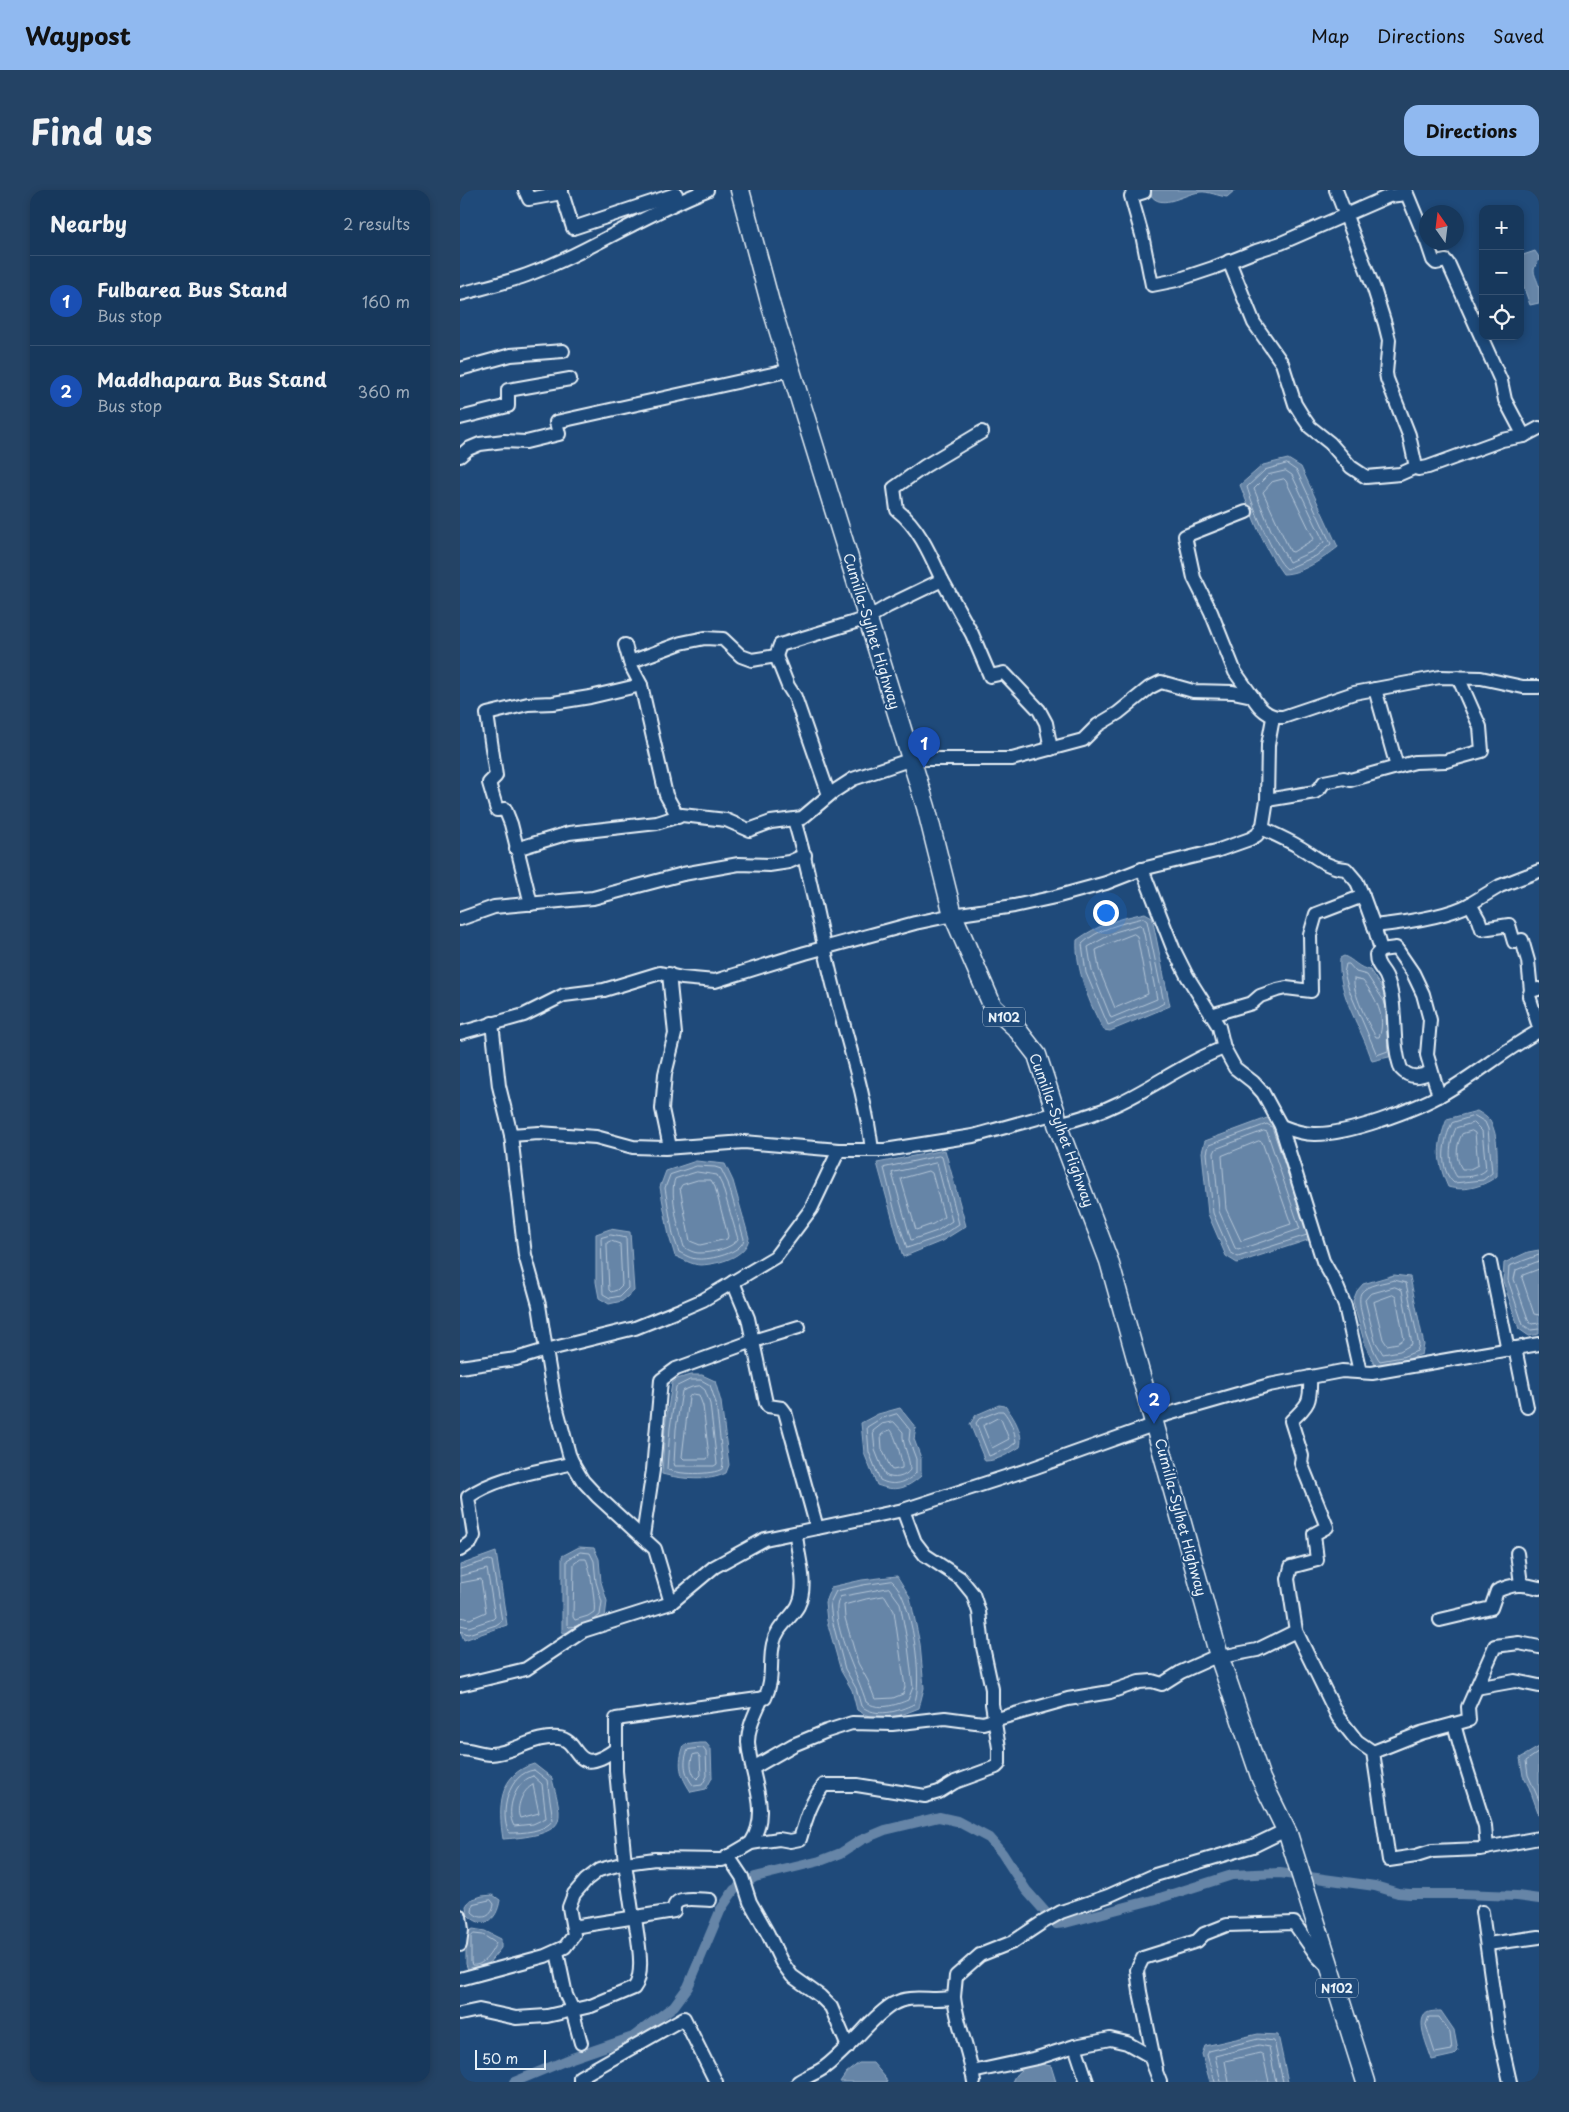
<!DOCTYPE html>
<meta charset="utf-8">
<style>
:root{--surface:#17385c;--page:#244365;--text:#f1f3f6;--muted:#9eacbb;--line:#365272;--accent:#90b9f0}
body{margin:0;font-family:"Playpen Sans",sans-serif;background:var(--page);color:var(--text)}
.controls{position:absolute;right:15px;top:15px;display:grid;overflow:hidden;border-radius:10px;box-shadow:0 2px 8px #0003}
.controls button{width:45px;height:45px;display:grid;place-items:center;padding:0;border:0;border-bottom:1px solid var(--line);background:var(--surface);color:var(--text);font:25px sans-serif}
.compass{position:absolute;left:959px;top:15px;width:45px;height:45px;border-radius:50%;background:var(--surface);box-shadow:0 2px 8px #0003;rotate:346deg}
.scale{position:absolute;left:15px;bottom:12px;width:71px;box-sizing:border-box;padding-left:5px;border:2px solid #e8f1f8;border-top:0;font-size:14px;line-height:18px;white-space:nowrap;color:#e8f1f8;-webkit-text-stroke:4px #1f4a7a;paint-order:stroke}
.you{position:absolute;left:645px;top:722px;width:18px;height:18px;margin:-12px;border:4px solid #fff;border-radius:50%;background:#1a73e8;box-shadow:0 0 0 8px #1a73e833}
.badge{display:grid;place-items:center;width:32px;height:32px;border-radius:50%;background:var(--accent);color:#fff;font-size:16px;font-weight:700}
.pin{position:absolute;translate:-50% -41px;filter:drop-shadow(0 1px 2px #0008)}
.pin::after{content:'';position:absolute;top:26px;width:18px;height:15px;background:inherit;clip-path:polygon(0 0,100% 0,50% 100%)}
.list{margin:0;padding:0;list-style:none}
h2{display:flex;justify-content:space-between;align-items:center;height:65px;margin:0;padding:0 20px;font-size:21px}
h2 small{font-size:16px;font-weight:400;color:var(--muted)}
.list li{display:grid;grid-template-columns:32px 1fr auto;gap:15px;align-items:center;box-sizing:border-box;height:90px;padding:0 20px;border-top:1px solid var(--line)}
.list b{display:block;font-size:19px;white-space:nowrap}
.list p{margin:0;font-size:16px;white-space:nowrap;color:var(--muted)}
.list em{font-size:16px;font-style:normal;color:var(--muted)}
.icon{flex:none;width:28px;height:28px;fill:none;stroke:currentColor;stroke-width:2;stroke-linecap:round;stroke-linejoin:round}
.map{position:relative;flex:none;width:1079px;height:1892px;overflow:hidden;border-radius:15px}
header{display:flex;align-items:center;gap:30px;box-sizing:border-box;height:70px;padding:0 25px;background:var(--accent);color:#111}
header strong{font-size:24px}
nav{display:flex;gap:28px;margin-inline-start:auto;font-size:18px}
.intro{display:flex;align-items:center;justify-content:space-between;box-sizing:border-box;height:120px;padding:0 30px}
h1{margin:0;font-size:35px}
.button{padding:12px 22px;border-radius:15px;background:var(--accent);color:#111;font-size:18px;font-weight:700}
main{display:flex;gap:30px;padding:0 30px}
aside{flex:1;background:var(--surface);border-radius:15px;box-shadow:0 2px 8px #0003}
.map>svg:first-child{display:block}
.water{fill:#6685a7;stroke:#9ab0c7}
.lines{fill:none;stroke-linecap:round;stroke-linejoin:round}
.shore{stroke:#b4c6d8;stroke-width:1}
.canal{stroke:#6685a7;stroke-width:10}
.minor-casing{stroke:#e8f1f8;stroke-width:16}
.highway-casing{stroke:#e8f1f8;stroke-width:21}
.minor{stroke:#1f4a7a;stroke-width:12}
.highway{stroke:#1f4a7a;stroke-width:18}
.labels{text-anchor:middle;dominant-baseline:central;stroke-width:4;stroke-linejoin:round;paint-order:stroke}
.shield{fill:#1f4a7a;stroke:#acbfd2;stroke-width:1}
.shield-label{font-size:12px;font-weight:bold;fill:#e8f1f8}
.street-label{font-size:14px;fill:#e8f1f8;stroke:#1f4a7a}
</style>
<header>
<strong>Waypost</strong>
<nav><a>Map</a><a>Directions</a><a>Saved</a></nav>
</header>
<div class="intro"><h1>Find us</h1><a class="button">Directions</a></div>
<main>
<aside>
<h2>Nearby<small>2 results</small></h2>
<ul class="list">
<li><span class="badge" style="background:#1a4fb4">1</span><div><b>Fulbarea Bus Stand</b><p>Bus stop</p></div><em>160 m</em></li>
<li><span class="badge" style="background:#1a4fb4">2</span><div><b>Maddhapara Bus Stand</b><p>Bus stop</p></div><em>360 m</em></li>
</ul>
</aside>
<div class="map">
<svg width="1079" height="1892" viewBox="0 0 1079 1892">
<rect width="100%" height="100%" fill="#1f4a7a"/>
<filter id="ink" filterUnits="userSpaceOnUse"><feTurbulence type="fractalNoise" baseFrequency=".02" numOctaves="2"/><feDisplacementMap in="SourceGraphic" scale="10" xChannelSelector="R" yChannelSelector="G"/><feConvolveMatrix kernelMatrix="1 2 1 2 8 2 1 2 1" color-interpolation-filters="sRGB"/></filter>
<g filter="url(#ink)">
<g class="water">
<path d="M688 0H775L767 7C758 6 748 1 740 2 722 4 698 24 688 0Z"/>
<path d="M1075 61 1079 67V71C1069 81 1077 86 1079 97 1079 102 1079 108 1079 113L1070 115 1060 87V66Z"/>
<path d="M828 269 841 277 878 357C864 368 842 384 823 384 804 359 792 325 780 295L803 275Z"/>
<path d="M685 723 692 727 710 816 650 841 644 840C630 817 615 777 617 750 637 735 661 728 685 723Z"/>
<path d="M884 766C894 770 898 778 910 780L929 809 933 866 912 871C902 837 877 806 880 768Z"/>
<path d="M1017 921C1022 924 1027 927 1030 931 1039 945 1037 970 1037 986 1024 996 1005 1002 988 997 976 970 977 955 987 929Z"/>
<polygon points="807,928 815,932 851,1049 777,1073 766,1066 748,1024 742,962 745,951"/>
<polygon points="485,960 506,1036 482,1051 443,1067 417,973"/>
<path d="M236 971 265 974 273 991 289 1048C286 1067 259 1074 241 1075 232 1075 223 1069 215 1066L209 1046 200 997 206 981Z"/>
<polygon points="150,1039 170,1042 174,1101 162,1111 149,1114 139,1108 136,1092 136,1044"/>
<polygon points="1079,1060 1079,1144 1069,1146 1059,1139 1043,1091 1044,1073 1068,1062"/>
<polygon points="934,1085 950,1087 964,1155 962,1164 943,1171 916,1177 905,1155 893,1111 897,1101 903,1094"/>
<path d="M230 1185H242L255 1191 261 1212 269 1275 266 1283C249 1292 221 1289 202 1284L205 1237 212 1193 217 1189Z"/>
<path d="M539 1215 545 1216C554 1227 564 1244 560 1257 550 1263 537 1271 525 1271L510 1234 516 1225Z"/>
<path d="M440 1218 456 1238 454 1249 461 1268V1286C446 1299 436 1302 417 1295L404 1263 401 1233 418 1224Z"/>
<polygon points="119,1357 134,1358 139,1369 141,1392 147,1411 145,1428 114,1442 102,1443 102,1366"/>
<polygon points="36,1362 47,1435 4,1450 0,1440 0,1375"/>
<path d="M437 1386 450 1407 460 1454 464 1498 459 1518C437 1527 418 1534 397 1520L392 1500 381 1481 367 1431 365 1412 371 1397 402 1390Z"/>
<path d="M239 1553H246L251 1559 252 1588 246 1599 231 1602C220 1585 217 1575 224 1555Z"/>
<polygon points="1079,1557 1079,1625 1069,1597 1063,1586 1060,1568"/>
<path d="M74 1574 92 1588C94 1600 102 1619 98 1631 93 1646 57 1648 43 1649 38 1618 38 1584 74 1574Z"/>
<path d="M33 1705 40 1710C37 1731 23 1741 7 1724L6 1716 10 1710 22 1706Z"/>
<polygon points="13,1739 25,1741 41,1749 41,1758 24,1779 8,1780 6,1774 6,1743"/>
<path d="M981 1821 994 1840 998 1861 994 1865 972 1870C969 1859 953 1827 969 1822 973 1821 978 1821 981 1821Z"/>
<polygon points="798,1844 818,1845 828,1892 750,1892 742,1864 745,1856"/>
<polygon points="399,1873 413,1873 425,1887 427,1892 380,1892 386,1883"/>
<path d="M580 1874 591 1876 596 1892H552C557 1879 567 1876 580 1874Z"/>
</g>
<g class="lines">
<g class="shore">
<path d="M827 274 837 281 871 354 856 366 827 379C814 370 792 314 787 297L805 280Z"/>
<polygon points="826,281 832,285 864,352 853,361 829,372 811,340 794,299 808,285"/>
<polygon points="824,289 826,291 854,349 833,362 830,361 803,302 812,292"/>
<path d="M683 728 687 731 704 813 697 817 648 835 626 783 622 754C637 739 663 733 683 728Z"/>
<polygon points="680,735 682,737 684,744 697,809 651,828 632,781 628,757 655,742"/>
<polygon points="674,744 677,746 688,804 655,818 639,779 636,760 648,754"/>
<path d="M894 789 903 791C915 806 927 828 919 847H916C908 834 892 802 894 789Z"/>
<polyline points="926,818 924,811 907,785 896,782 889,774 886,774 884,783 889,800 917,865 928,861 926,826"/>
<path d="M1015 926 1025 932 1028 939 1032 983 1023 990 994 993C978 979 983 950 992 933Z"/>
<path d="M1014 933 1022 941 1026 980C1018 987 1007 987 997 987 987 973 989 953 996 938Z"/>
<polygon points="804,941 807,942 840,1039 778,1060 775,1058 759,1021 754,963 756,959"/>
<path d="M1012 941 1015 943 1018 975 1010 979H1002C995 969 996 955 1002 944Z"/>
<polygon points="799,951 802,952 831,1034 781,1051 766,1019 762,966"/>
<polygon points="479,966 482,967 499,1034 479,1047 447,1058 434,1018 424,978"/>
<polygon points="477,973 492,1031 477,1041 451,1050 432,983"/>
<path d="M237 976 255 977 261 979 268 993 284 1049C282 1063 250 1070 238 1069 231 1069 225 1065 219 1062L213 1045 205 998 210 985Z"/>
<polygon points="469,981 472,983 484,1027 473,1034 456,1040 441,989"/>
<path d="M237 982 257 985 262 995 278 1049C272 1059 250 1063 239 1063 234 1063 228 1060 224 1057 219 1041 209 1003 215 989Z"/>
<polyline points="828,984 812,937 807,934 749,955 747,963 753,1023 770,1062 778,1067 847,1045"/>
<polygon points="238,990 251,990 255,997 268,1046 267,1049 240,1055 230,1051 220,998 222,995"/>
<polygon points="151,1045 166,1048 168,1098 160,1106 150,1108 143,1104 141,1048"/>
<polygon points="151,1051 160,1054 162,1095 157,1100 151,1102 149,1100 147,1057 147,1053"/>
<polyline points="1079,1065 1049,1076 1048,1090 1063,1135 1071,1140 1079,1139"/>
<polyline points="1079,1071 1056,1080 1054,1089 1069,1132 1072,1134 1079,1133"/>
<polyline points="1079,1079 1063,1085 1062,1088 1074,1124 1079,1125"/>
<path d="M934 1090 946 1093 959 1155 957 1161 942 1167 920 1171C912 1162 895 1113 901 1103 907 1094 925 1093 934 1090Z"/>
<polygon points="935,1097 942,1100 952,1154 940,1161 923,1164 915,1151 905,1110 910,1104"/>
<polygon points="933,1105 936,1107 944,1149 938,1153 927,1155 923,1149 914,1112"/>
<path d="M230 1190H241L250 1195 256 1213 263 1274 262 1279C253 1285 216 1285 207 1279L210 1238 216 1197Z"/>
<polygon points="240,1196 245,1200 250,1214 257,1274 254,1276 215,1276 214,1273 216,1239 222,1201 232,1197"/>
<polygon points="233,1204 239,1205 243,1216 249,1266 247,1269 224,1269 222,1267 229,1207"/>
<path d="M539 1221H543C550 1229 555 1241 556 1252L549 1258 529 1266 516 1233 519 1229Z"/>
<path d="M437 1224 450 1240 449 1250 456 1269V1283C447 1293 433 1297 420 1290L409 1262 407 1237 420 1229Z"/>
<polygon points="538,1228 541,1229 549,1249 532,1258 523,1236"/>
<path d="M434 1232 443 1242C442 1256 450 1266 450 1280 445 1287 434 1290 425 1285L415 1260 413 1241 422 1234Z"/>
<path d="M431 1240C435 1244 443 1272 442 1278L433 1280 431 1279 422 1259 421 1245 425 1242Z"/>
<path d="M121 1369H126C130 1376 136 1415 134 1422L128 1426 115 1430 113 1427 114 1374Z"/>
<polyline points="0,1379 29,1370 32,1371 42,1431 36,1435 8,1444 0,1441"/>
<polyline points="0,1386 27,1379 35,1427 33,1429 9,1437 0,1435"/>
<path d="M432 1391C452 1406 464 1493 454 1514 437 1522 417 1528 401 1516L396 1498 385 1479 372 1430 370 1413 376 1401 403 1395Z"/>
<polyline points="0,1393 21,1389 26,1422 10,1429 0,1427"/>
<path d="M429 1398 440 1413 448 1456 453 1497 448 1510C436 1515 418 1521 406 1512 400 1489 366 1427 380 1407Z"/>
<polygon points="425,1406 434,1421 445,1497 443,1504 433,1508 415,1509 408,1491 398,1473 385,1428 384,1415 406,1409"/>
<polyline points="118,1436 109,1437 107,1435 107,1370 120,1362 130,1363 134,1371 136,1392 142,1412 140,1425 134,1430"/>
<path d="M243 1558 246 1562 247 1586 242 1595 234 1596C225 1586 222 1572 228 1560Z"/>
<polyline points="1079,1562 1066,1571 1068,1585 1079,1610"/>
<path d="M238 1564 240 1567 241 1585 237 1589C231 1584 229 1572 233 1565Z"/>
<path d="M74 1580 87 1590 93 1630C85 1642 62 1643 49 1643 39 1623 48 1583 74 1580Z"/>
<path d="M73 1586 82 1594 86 1628 73 1634 54 1636C45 1621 55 1591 73 1586Z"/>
<path d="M73 1595 79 1623 60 1628C55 1618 63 1599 73 1595Z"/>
<path d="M31 1710 34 1714C33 1726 22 1732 12 1722L13 1714Z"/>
<path d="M14 1744 23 1745 36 1753C32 1762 23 1777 12 1775L11 1772V1747Z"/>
<polygon points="969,1827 979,1827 990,1843 992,1860 975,1863 966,1835"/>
<polyline points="755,1892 747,1865 749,1861 798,1849 814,1851 823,1892"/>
<polyline points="761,1892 755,1866 799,1855 809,1857 816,1892"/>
<polyline points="769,1892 765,1871 800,1863 803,1865 809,1892"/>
</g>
<polyline class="canal" points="54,1892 112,1868 173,1847 214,1816 228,1797 261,1719 274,1700 295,1687 360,1671 381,1663 401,1650 425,1640 479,1627 497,1631 529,1648 542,1663 566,1700 596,1734 605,1733 700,1708 772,1685 820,1683 915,1696 938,1703 950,1704 1001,1704 1057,1706 1079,1709"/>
<defs>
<g id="minor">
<polyline points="65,0 69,9 102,3 102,0"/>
<polyline points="684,0 684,2 671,6 682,45 692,95 717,90 753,78 796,61 821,53 929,6 947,4 966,50"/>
<polyline points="876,0 914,99 925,134 929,150 926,183 927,189 949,245 956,277 958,279 968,277 1042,250 1064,246"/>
<polyline points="102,3 113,38 216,4"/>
<polyline points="967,52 973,70 976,73 986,71 989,75 1041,191 1045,210 1064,246 1079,238"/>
<polyline points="769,71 794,133 822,173 835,214 843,227 850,237 870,253 891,277 906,287 940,284 956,277"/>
<path d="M0 104C22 98 45 93 67 85 129 62 184 24 247 0"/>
<polyline points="0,179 51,165 103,161"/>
<polyline points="0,228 48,216 48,200 110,189"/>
<polyline points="0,266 8,259 20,254 44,251 66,252 99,244 96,232 331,180"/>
<polyline points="786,322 725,346 734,388 751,422 775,482 792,506"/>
<polyline points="482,390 512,444 530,486 544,483 579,520 586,533 591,559"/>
<polyline points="165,455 171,476 181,495 206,605 218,627"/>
<path d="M316 466 320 455 408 428 428 416 482 390C471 366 459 337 437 320L434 298 465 276 522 242"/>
<polyline points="170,472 221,453 245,448 263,449 281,466 292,470 316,466 328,496 335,507 369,605"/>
<polyline points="915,499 937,577"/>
<polyline points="807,610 855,602 860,598 864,592 884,588 890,590 955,572 986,571 1022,561 1020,537 998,487"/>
<path d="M334 630C350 681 358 734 371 786 385 845 405 901 412 960"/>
<path d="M56 659 109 643 197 633 222 625 266 630 289 640 311 632 342 628 373 602 393 589 452 569H552L623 550 638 535 658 523 689 498 701 492 733 501 773 502 792 506C799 518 808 528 823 527L894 503 980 487 1021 488 1063 497H1079"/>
<polyline points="682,679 713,758 727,786 759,837 764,858 775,878 793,892 803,903 821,936 863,1071 876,1094 885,1116 900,1182"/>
<path d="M903 706 914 736C941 733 987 727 1010 714L1019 730 1022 739 1049 735 1054 752 1062 750 1068 771 1071 801"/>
<polyline points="71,714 51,634 45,619 37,620 29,593 36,586 27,524 68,514 93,513 130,507 181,495"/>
<polyline points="1010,714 1040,696 1079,681"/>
<polyline points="0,729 34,717 133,708 223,684 279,674 309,675 329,672 345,665"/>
<polyline points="914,736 921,760 936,758 953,783 963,804 970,830 967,865 979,906"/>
<path d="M921 760 916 765C916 775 922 778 926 786 939 816 930 849 941 879 950 889 960 887 971 882"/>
<polyline points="209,784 215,844 205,884 202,919 210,957"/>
<polyline points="1078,799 1071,801 1069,806 1079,837"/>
<path d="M751 825 792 813 800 806 817 800 826 798 851 801 850 745 856 724 903 706 897 692 886 679C867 678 856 667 841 658 828 650 814 644 801 638"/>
<polyline points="32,833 39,896 51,945 79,943 136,947 173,957 205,958 284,952 379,960"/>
<polyline points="0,843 64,825 104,805 144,800 200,783 222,788 255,791 345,763 455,733 493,725 554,716 595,707 646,693 682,679 756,661 790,649 797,645 803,635 807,610 808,555 813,528"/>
<path d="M597 934C619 929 639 923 659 913 695 896 726 872 764 858"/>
<path d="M821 936C831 940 843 944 854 944 887 945 955 920 984 903 1017 884 1046 859 1079 841"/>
<polyline points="1030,1072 1048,1160"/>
<polyline points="273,1092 288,1128 306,1213 308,1216 322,1218 325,1222 357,1338"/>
<polyline points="1055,1158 1067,1217"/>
<polyline points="0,1177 56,1169 86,1160 79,1115 65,1065 51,945"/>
<polyline points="694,1228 809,1195 882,1181 912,1183 1079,1154"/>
<polyline points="183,1346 193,1280 201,1190 216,1179 293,1151 339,1137"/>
<path d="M0 1360 11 1352 14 1346 8 1307C38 1286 78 1282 113 1273"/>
<polyline points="1057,1363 1061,1394"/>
<polyline points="211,1413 195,1359 137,1306 123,1291 114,1276 109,1264 94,1208 86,1160 175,1138 220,1120 243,1110 315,1067 351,1019 379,960 425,960 513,946 596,923"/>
<path d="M980 1430 1031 1418 1037 1401C1053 1394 1062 1393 1079 1398"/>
<path d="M836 1441 828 1389 831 1377 857 1370 854 1344 867 1337 841 1273 842 1266 831 1231C849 1214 851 1212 850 1187"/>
<polyline points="0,1495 66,1479 123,1441 211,1413 254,1377 305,1349 443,1320 573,1278 696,1234"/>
<polyline points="1016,1498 1055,1491 1079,1496"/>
<polyline points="994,1534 1004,1570 1025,1636 1027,1658"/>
<path d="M0 1559C10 1559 21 1564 31 1564 54 1563 75 1545 99 1548 121 1550 113 1590 156 1559"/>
<polyline points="913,1562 961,1543 1009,1530 1008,1517 1035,1456 1059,1453 1079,1457"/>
<polyline points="293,1578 333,1555 367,1541 392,1533 432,1534 485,1528 523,1533 608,1509 650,1502 679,1492 692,1491 702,1494 721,1482 750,1469 797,1460 836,1441 878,1527 897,1551 913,1562 929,1670 956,1666 972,1661 1020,1659 1079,1648"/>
<path d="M291 1653C312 1620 290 1587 288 1552 288 1536 296 1522 302 1508"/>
<polyline points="268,1666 282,1687 290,1712 308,1744 321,1771 332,1786 360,1806 371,1817 388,1857"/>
<polyline points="1022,1722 1039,1843 1050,1892"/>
<polyline points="0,1726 2,1740 0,1755"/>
<path d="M173 1728 165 1673 195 1669 262 1670 291 1653 319 1649 330 1651 340 1649C346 1629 351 1611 364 1595H397L465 1606 479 1602 495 1592 536 1577 539 1574V1558L532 1514V1499L523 1457 519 1422 513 1404 500 1388 465 1365 455 1352 443 1320"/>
<path d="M113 1737 214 1721C212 1704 239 1710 250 1710"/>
<polyline points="1027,1754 1079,1747"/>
<polyline points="97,1762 106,1805 111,1816 121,1853"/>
<path d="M0 1789 85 1766 105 1757 114 1745 109 1717 114 1704 126 1690 139 1680 165 1673 156 1581V1529L305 1508C314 1490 309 1473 313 1454 317 1436 330 1430 338 1416 349 1394 337 1366 336 1343"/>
<path d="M494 1807C497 1836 510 1862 514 1892"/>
<path d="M0 1824 19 1820 56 1828 87 1826 131 1816 174 1798C186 1783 177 1746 175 1728"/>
<polyline points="615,1856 627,1892"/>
<polyline points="696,1879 680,1802 677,1780 683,1768 737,1751 744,1744 767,1735 834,1733 857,1766 869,1778"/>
<polyline points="512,1882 577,1868 615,1856 650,1849 667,1853 690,1866 700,1892"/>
<polyline points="120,1892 120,1887 224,1828 256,1892"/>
<path d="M338 1892C347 1886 357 1883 365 1877 373 1871 381 1863 388 1856 403 1842 416 1824 433 1814 452 1803 475 1813 494 1807L496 1786 520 1765 553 1752 580 1734 601 1722 648 1706 695 1685 793 1656 826 1640"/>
</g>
<polyline id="highway" points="280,0 311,116 466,617 493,725 533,817 556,838 577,865 596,923 597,934 649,1071 759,1466 801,1589 828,1644 906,1892"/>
</defs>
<use href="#minor" class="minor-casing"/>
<use href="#highway" class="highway-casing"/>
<use href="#minor" class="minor"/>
<use href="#highway" class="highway"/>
</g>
</g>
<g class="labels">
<g class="shield">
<rect x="523" y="817.5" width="42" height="19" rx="4"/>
<rect x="856" y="1788.5" width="42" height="19" rx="4"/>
</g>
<g class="shield-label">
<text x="544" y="827">N102</text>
<text x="877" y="1798">N102</text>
</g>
<g class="street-label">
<text transform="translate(412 441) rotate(73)">Cumilla-Sylhet Highway</text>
<text transform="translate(602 940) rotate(70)">Cumilla-Sylhet Highway</text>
<text transform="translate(721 1327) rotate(75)">Cumilla-Sylhet Highway</text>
</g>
</g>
</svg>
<div class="controls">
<button>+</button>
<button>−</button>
<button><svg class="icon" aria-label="locate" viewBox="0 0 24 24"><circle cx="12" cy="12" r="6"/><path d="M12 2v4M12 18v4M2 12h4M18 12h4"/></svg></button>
</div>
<svg class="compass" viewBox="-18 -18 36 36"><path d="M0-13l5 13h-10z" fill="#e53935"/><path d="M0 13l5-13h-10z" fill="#9eacbb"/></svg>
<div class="scale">50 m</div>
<div class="you"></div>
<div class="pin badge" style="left:464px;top:578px;background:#1a4fb4">1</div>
<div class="pin badge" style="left:694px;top:1234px;background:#1a4fb4">2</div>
</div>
</main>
